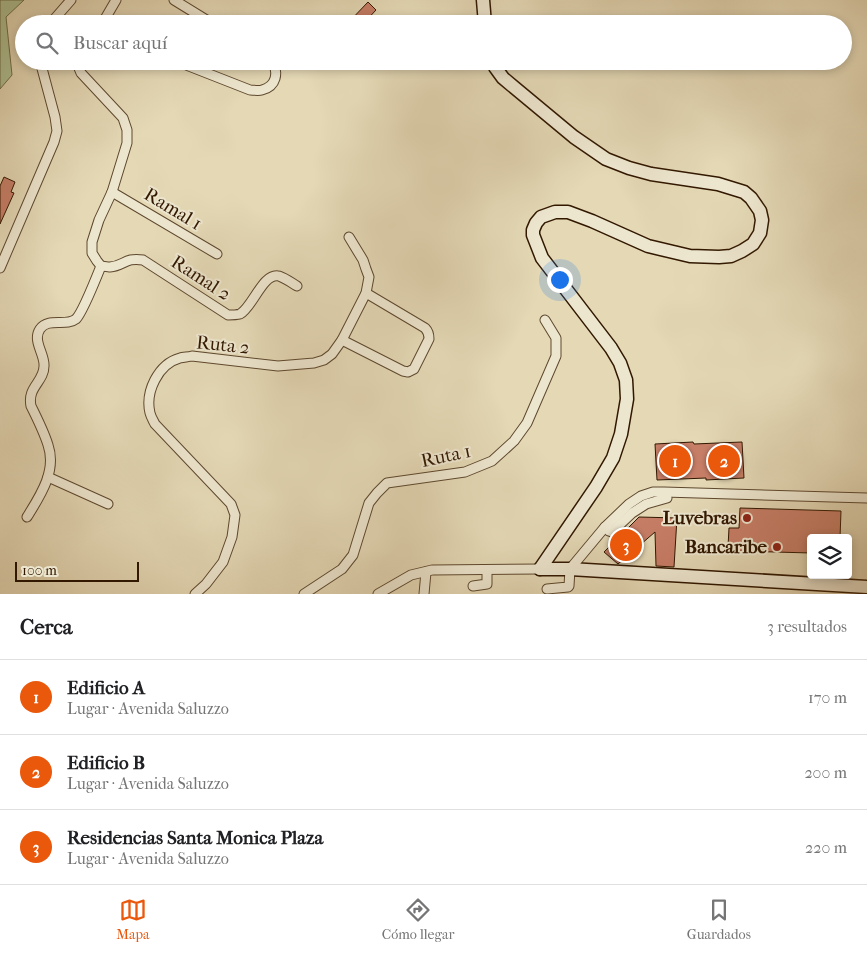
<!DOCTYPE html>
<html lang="es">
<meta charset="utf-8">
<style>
:root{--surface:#fff;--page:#f2f2f2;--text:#202124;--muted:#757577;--line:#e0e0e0;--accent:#ea580c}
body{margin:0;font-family:"IM FELL French Canon",serif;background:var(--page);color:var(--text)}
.controls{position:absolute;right:15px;bottom:15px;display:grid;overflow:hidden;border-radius:5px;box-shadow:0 2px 8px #0003}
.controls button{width:45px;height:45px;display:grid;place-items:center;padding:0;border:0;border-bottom:1px solid var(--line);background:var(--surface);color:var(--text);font:25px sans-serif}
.scale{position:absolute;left:15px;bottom:12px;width:124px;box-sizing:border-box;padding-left:5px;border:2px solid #321801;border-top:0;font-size:14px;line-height:18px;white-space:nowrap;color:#321801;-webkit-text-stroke:4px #ede6cf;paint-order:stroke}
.you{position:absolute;left:559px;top:279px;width:18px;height:18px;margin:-12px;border:4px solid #fff;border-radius:50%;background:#1a73e8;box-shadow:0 0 0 8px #1a73e833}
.badge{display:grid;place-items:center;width:32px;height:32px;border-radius:50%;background:var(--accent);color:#fff;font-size:16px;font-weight:700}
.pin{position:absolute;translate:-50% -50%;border:2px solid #fff;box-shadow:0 1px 5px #0006}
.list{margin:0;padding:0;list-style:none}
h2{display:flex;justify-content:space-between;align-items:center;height:65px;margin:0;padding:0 20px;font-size:21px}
h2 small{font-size:16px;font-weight:400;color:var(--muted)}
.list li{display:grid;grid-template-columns:32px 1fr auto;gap:15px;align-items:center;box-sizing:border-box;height:75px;padding:0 20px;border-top:1px solid var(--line)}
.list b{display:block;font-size:19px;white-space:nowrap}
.list p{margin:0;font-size:16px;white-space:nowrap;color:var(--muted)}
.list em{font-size:16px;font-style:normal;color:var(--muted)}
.icon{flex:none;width:28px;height:28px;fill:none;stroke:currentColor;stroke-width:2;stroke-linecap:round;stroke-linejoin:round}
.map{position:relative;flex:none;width:867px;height:594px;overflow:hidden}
.search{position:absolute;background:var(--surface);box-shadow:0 2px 8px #0003;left:15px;right:15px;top:15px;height:55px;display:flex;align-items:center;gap:12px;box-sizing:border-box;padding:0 18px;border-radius:28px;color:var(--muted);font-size:19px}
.sheet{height:290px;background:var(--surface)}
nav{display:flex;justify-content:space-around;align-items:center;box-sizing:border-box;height:70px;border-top:1px solid var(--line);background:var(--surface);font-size:14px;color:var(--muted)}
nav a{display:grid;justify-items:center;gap:2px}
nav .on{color:var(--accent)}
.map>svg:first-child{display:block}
.green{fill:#aec093;stroke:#706c4a}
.building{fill:#c77e67;stroke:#321801}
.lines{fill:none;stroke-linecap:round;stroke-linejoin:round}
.minor-casing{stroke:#5e482e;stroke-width:11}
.secondary-casing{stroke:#321801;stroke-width:15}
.minor{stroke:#ede6cf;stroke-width:9}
.secondary{stroke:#ede6cf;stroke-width:12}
.poi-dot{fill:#8f2418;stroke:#ede6cf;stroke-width:2}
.labels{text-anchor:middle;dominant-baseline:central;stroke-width:4;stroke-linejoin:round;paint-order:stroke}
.street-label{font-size:19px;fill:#321801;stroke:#ede6cf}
.poi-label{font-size:19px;font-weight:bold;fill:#321801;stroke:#ede6cf;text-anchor:end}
</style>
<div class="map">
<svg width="867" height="594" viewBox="0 0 867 594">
<rect width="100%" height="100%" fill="#e4d8b5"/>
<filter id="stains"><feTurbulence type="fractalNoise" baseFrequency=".004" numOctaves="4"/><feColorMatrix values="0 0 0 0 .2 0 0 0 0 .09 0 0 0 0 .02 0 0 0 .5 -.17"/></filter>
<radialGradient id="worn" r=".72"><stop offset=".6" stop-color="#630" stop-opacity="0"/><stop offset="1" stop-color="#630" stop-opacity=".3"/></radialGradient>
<polygon class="green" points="0,0 24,0 6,17 12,75 0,89"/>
<g class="building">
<polygon points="368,2 376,10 363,24 347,24"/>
<polygon points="4,177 15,182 11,192 14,193 0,224 0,186"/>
<polygon points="693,442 694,444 742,442 744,478 706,480 706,478 657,480 655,444"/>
<polygon points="740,508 841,511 840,538 811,538 811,553 739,551 739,548 728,547 729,528 739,528"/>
<polygon points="639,517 677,518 674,567 656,566 655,532 618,564 604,552"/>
</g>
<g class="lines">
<defs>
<g id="minor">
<polyline points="174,0 213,24"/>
<polyline points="50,24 71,0"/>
<polyline points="102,24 116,0"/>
<path d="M176 61 250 90C253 90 258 91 262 90 277 86 278 73 273 61"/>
<polyline points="112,192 217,254"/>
<path d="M101 266C102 266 108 267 110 267 124 266 125 257 143 260L228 315C232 315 236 315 240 314 253 307 263 272 279 276 285 278 292 283 297 286"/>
<polyline points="0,268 54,142 57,131 55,117 40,61"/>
<path d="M342 340 403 371 408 372 414 369 429 339C429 335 428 331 425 328L366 293"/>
<polyline points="48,477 108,504"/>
<path d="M27 517C40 496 57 471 48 445 44 432 37 418 31 406 27 387 44 382 44 366 45 354 32 341 40 329 48 317 66 327 76 319 82 313 97 276 101 266L97 261 92 253V242L99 220 112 192 127 143V130L123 118 81 73 76 61"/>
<polyline points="605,527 609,531 612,532 632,513 646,504 667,498"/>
<polyline points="473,586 487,584 487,570"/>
<polyline points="547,589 568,587 569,586 570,569 605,527 629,504 641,496 653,492 664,492 867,498"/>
<path d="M195 594 206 584 223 562 232 537 235 515 231 504 155 424C153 420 151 417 150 413 145 392 158 364 180 358 183 357 188 357 192 356L278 366 314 363 324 360 332 354 342 340 366 293 369 277 366 269 363 260 349 237"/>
<polyline points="304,594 342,569 353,555 369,503 377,493 387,483 465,472 492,461 514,441 527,423 556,356 556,338 545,320"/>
<polyline points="378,594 411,575 432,570 540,569"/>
<polyline points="424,594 426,572"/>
</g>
<g id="secondary">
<polyline points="483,0 485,24"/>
<polyline points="493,61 495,67 503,78 515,88 574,137 606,159 629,168 651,174 718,184 744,192 751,198 760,211 762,220 760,233 753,244 742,251 731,256 719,257 690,256 648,246 592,221 568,212 555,212 541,217 536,223 533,230 533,235 542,258 611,348 620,363 626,380 627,399 621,434 613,458 596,487 540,569"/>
<polyline points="540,569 570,569 867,587"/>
</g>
</defs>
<use href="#minor" class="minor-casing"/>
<use href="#secondary" class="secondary-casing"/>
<use href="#minor" class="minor"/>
<use href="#secondary" class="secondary"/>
</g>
<g class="poi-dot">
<circle cx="747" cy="518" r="5"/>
<circle cx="777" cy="547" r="5"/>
</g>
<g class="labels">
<g class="street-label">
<text transform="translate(173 209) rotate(31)">Ramal 1</text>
<text transform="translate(201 278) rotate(33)">Ramal 2</text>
<text transform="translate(223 345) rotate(6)">Ruta 2</text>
<text transform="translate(446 456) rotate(-12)">Ruta 1</text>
</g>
<g class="poi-label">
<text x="737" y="518">Luvebras</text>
<text x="767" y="547">Bancaribe</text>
</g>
</g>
<rect width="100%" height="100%" filter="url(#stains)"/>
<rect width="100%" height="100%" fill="url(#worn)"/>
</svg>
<div class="controls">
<button><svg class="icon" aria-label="layers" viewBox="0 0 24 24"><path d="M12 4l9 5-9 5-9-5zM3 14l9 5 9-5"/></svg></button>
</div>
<div class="scale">100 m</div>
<div class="you"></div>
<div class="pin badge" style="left:675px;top:461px">1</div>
<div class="pin badge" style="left:724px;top:461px">2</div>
<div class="pin badge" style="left:626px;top:545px">3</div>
<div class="search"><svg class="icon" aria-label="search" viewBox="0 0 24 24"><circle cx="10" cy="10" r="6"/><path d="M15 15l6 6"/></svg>Buscar aquí</div>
</div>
<section class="sheet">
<h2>Cerca<small>3 resultados</small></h2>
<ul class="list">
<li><span class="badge">1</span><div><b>Edificio A</b><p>Lugar · Avenida Saluzzo</p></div><em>170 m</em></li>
<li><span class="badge">2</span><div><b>Edificio B</b><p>Lugar · Avenida Saluzzo</p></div><em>200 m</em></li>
<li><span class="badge">3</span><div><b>Residencias Santa Monica Plaza</b><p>Lugar · Avenida Saluzzo</p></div><em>220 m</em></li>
</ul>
</section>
<nav>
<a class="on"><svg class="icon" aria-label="map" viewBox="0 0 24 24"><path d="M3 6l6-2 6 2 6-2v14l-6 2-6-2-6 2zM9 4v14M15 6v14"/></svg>Mapa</a>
<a><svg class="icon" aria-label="directions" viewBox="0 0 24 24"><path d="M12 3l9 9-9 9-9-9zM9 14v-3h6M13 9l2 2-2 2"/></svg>Cómo llegar</a>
<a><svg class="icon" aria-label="saved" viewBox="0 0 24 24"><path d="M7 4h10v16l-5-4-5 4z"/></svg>Guardados</a>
</nav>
